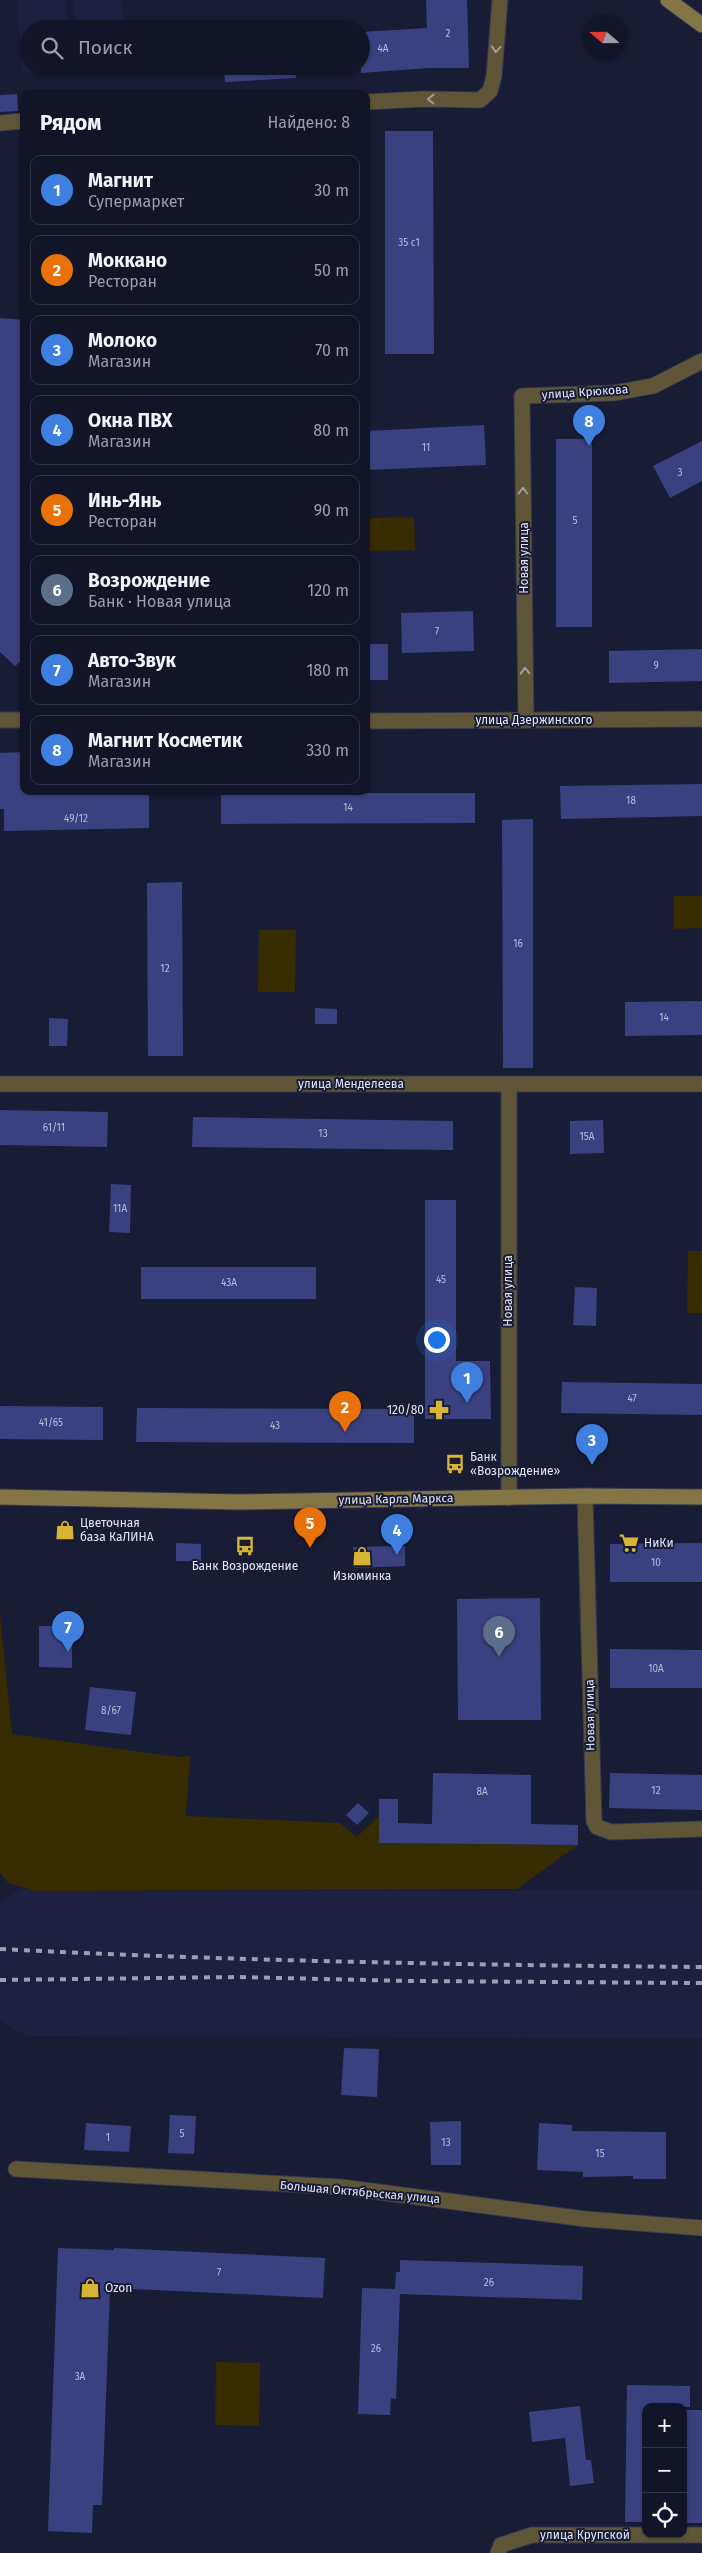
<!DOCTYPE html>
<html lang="ru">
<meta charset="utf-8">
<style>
:root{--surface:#121528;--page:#1f2234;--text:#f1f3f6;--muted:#9c9fa8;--line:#313445;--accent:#d7b434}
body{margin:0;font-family:"Fira Sans",sans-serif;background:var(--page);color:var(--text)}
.controls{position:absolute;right:15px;bottom:15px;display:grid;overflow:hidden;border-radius:10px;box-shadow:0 1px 4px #0004}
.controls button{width:45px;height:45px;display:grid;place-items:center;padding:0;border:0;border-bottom:1px solid var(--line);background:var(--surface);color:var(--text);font:25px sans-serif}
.compass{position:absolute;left:582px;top:15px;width:45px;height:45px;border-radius:50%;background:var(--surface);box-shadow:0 1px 4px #0004;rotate:290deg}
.you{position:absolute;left:436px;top:1339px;width:18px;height:18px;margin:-12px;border:4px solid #fff;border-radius:50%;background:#1a73e8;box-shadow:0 0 0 8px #1a73e833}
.badge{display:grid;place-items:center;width:32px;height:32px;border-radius:50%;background:var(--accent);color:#fff;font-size:16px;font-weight:700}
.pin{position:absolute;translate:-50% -41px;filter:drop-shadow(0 1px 2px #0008)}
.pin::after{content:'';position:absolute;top:26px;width:18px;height:15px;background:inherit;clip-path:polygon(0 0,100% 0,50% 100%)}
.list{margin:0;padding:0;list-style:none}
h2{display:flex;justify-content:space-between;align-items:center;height:65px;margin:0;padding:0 20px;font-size:21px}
h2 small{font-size:16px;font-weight:400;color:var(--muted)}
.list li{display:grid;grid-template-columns:32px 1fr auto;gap:15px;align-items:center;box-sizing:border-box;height:70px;margin:0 10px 10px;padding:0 10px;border:1px solid var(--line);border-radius:10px}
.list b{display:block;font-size:19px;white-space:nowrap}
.list p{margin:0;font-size:16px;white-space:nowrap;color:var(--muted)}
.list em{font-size:16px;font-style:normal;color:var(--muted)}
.icon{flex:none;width:28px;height:28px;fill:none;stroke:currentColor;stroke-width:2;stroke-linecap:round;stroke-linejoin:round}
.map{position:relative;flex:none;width:702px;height:2553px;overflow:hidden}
.search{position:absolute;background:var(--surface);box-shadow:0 1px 4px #0004;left:20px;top:20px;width:350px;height:55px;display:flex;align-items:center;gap:12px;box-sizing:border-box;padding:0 18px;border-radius:28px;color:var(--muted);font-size:19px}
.panel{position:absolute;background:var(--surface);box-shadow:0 1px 4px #0004;left:20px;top:90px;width:350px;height:705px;border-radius:10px}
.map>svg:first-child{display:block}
.built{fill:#1d2040}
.green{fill:#372b00}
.building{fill:#3b4180}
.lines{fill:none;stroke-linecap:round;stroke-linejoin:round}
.street-casing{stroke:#343850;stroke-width:17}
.secondary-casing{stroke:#343850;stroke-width:17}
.street{stroke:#5f5638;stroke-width:15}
.secondary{stroke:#847644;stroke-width:15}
.rail{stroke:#9c9fb4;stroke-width:4;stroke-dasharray:6 6;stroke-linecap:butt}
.oneway{stroke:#a09e98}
.labels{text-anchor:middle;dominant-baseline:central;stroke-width:4;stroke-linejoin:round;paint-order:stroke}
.number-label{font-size:10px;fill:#b8bcd9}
.street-label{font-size:12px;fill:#e2e5f7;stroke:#181c35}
.poi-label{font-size:12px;fill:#e2e5f7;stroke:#181c35;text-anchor:start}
</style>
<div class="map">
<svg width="702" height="2553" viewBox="0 0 702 2553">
<rect width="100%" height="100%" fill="#181c35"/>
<g class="built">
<polygon points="17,0 66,0 67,29 29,29 29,66 70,67 22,72"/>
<polygon points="73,0 122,0 124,29 75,29"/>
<polygon points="23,1888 35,1891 702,1890 702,2038 25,2036 0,2020 0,1901"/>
</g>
<g class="green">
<polygon points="414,517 415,550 366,551 366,518"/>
<polygon points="674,896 702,896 702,928 674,929"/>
<polygon points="259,930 296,930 295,992 258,992"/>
<polygon points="688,1251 702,1251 702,1313 687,1313"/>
<polygon points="0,1614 12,1734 177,1757 190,1756 186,1816 340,1823 357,1837 379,1816 379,1843 578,1845 517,1889 35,1891 8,1883 0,1872"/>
<polygon points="216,2362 260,2363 259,2426 215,2425"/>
</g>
<g class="building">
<polygon points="426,0 467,0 469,68 429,68 361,73 361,32 427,28"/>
<polygon points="224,66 295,66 296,78 225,82"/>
<polygon points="17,94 18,111 0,112 0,95"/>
<polygon points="385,131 433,131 434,354 385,354"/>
<polygon points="0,318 24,320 24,659 15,666 0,652"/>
<polygon points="484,425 486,465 366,470 366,431"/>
<rect x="556" y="439" width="36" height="188"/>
<polygon points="702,441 702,481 670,498 653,466"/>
<polygon points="473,611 474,651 402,653 401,613"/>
<rect x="366" y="644" width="22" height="36"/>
<polygon points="702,649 702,681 609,683 609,651"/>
<polygon points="24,752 24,791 149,791 149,828 4,831 4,809 0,809 0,753"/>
<polygon points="702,784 702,816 561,819 560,786"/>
<polygon points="221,793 475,793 475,823 221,824"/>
<polygon points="533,819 533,1068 503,1068 502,820"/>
<polygon points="182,882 183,1056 148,1056 147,883"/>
<polygon points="702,1001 702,1035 625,1036 625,1002"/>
<polygon points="315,1008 337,1009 337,1024 315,1024"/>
<polygon points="49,1018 68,1019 67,1046 49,1046"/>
<polygon points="0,1110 108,1112 107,1147 0,1145"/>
<polygon points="193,1117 453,1121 453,1150 192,1147"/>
<polygon points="603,1120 604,1153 570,1154 570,1121"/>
<polygon points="111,1184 131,1185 130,1233 109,1232"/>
<polygon points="425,1200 456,1200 456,1361 490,1361 491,1419 425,1419"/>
<rect x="141" y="1267" width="175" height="32"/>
<polygon points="575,1287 597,1288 596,1326 573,1325"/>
<polygon points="562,1382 702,1384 702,1415 561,1413"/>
<polygon points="0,1406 103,1407 103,1440 0,1439"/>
<polygon points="137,1408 414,1409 414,1443 136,1442"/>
<polygon points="176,1543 201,1544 201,1561 176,1561"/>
<polygon points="702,1543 702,1582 610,1582 610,1544"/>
<polygon points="405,1546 405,1566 354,1568 353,1547"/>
<polygon points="540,1598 541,1720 458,1720 457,1599"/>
<polygon points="39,1626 72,1626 72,1668 39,1667"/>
<polygon points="610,1649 702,1650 702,1688 610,1688"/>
<polygon points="90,1687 136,1692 131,1735 85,1730"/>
<polygon points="433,1773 531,1775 531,1824 578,1825 578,1845 379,1843 379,1799 398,1799 398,1823 432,1824"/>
<polygon points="610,1773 702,1775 702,1810 609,1808"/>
<polygon points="358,1803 369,1813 357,1825 346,1815"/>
<polygon points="344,2048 379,2049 377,2097 341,2095"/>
<polygon points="170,2115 196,2116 194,2154 168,2153"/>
<polygon points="461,2121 461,2165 431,2165 430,2122"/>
<polygon points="86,2123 131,2126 129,2152 84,2150"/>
<polygon points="539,2123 572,2125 572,2131 666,2132 666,2179 633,2179 633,2176 583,2177 583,2172 537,2170"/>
<polygon points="58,2248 114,2250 114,2248 325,2258 323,2298 110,2288 102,2505 93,2505 92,2533 48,2531"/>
<polygon points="400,2260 583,2266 582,2300 400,2294 396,2399 391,2398 390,2415 358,2414 362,2288 395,2289 396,2272 400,2272"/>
<polygon points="627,2385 690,2386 690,2407 646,2407 645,2522 625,2522"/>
<polygon points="580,2406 586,2460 591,2460 594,2483 570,2486 565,2438 532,2442 529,2412"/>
<rect x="683" y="2410" width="19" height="113"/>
</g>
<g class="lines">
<defs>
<g id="street">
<polyline points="366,102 423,99 480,100 490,91 494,76 500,0"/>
<polyline points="0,123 24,121"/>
<polyline points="0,720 24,720"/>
<polyline points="526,720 522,396 614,393 653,386 702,361"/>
<polyline points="366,721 702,719"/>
<polyline points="0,1084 702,1084"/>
<polyline points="509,1085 509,1498"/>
<polyline points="585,1496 594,1821 597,1827 611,1832 702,1829"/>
<polyline points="16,2169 341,2187 585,2219 702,2228"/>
<polyline points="498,2553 501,2545 532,2535 702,2535"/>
</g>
<g id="secondary">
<polyline points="668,0 702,25"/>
<polyline points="0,1497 239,1502 585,1496 702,1497"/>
</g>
</defs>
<use href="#street" class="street-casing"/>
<use href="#secondary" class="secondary-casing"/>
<use href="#street" class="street"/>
<use href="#secondary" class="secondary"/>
<g class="rail">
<path d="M0 1949C234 1961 468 1965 702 1967"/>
<polyline points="0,1980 238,1977 408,1981 702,1983"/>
</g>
</g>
<defs><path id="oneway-chevron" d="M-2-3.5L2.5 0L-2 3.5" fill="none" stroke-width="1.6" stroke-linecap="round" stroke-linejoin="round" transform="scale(1.25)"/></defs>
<g class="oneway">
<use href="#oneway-chevron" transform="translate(496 49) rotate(94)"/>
<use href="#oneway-chevron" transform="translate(431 99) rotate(-179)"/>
<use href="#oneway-chevron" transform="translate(523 491) rotate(-90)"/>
<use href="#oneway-chevron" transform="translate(525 671) rotate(-91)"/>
</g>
<defs>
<symbol id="pharmacy-bare" viewBox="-9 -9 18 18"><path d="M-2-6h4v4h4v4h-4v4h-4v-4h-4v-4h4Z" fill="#d7b434" stroke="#181c35" stroke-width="2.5" paint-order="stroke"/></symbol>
<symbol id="bus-bare" viewBox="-9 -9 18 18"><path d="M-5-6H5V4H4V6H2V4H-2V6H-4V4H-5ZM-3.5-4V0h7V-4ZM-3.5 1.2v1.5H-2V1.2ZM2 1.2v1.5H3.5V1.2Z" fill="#d7b434" stroke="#181c35" stroke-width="2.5" paint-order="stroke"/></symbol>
<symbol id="shop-bare" viewBox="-9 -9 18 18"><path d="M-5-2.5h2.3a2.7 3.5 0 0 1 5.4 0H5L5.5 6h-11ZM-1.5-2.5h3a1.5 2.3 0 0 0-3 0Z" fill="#d7b434" stroke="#181c35" stroke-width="2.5" paint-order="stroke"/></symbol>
<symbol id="supermarket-bare" viewBox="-9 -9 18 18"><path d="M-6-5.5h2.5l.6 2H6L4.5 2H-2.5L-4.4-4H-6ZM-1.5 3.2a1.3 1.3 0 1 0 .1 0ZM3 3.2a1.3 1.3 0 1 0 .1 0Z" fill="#d7b434" stroke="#181c35" stroke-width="2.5" paint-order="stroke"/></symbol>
</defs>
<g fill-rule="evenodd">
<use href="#pharmacy-bare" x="425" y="1396" width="28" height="28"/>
<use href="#bus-bare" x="441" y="1450" width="28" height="28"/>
<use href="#shop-bare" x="51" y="1516" width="28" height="28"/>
<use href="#supermarket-bare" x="615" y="1529" width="28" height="28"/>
<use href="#bus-bare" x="231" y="1532" width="28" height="28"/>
<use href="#shop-bare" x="348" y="1542" width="28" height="28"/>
<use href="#shop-bare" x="76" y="2274" width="28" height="28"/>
</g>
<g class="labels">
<g class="number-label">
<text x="448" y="34">2</text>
<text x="383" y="49">4А</text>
<text x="409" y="243">35 с1</text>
<text x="426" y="448">11</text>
<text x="680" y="473">3</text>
<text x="575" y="521">5</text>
<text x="437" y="632">7</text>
<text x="656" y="666">9</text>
<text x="631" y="801">18</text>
<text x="348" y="808">14</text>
<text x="76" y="819">49/12</text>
<text x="518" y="944">16</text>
<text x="165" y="969">12</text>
<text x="664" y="1018">14</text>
<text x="54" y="1128">61/11</text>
<text x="323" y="1134">13</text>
<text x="587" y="1137">15А</text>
<text x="120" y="1209">11А</text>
<text x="441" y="1280">45</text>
<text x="229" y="1283">43А</text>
<text x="632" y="1399">47</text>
<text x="51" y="1423">41/65</text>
<text x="275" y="1426">43</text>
<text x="656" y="1563">10</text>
<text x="656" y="1669">10А</text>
<text x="111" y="1711">8/67</text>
<text x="656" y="1791">12</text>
<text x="482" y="1792">8А</text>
<text x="182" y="2134">5</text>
<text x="108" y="2138">1</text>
<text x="446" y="2143">13</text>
<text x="600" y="2154">15</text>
<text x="219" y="2273">7</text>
<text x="489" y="2283">26</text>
<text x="376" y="2349">26</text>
<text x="80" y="2377">3А</text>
</g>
<g class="street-label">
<text transform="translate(585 392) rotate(-4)">улица Крюкова</text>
<text transform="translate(524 558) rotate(-90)">Новая улица</text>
<text x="534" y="720">улица Дзержинского</text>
<text x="351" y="1084">улица Менделеева</text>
<text transform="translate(508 1291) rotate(-90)">Новая улица</text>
<text transform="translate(396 1499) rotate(-1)">улица Карла Маркса</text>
<text transform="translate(590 1715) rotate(-91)">Новая улица</text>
<text transform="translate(360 2192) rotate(5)">Большая Октябрьская улица</text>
<text x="585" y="2535">улица Крупской</text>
</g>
<g class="poi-label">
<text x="424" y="1410" text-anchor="end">120/80</text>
<text x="470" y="1457">Банк<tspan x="470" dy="14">«Возрождение»</tspan></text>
<text x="80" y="1523">Цветочная<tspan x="80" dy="14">база КаЛИНА</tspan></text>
<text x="644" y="1543">НиКи</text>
<text x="245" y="1566" text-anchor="middle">Банк Возрождение</text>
<text x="362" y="1576" text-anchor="middle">Изюминка</text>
<text x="105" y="2288">Ozon</text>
</g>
</g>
</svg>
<div class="controls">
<button>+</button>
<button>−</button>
<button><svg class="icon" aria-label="locate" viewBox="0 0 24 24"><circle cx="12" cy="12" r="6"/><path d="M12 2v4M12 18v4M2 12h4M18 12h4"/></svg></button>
</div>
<svg class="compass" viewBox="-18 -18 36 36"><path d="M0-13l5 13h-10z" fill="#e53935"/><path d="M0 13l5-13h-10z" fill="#9c9fa8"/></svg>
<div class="you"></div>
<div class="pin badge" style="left:467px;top:1403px;background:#3f7fe0">1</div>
<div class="pin badge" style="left:345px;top:1432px;background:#e8710a">2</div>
<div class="pin badge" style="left:592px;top:1465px;background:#3f7fe0">3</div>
<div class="pin badge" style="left:397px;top:1555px;background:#3f7fe0">4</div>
<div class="pin badge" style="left:310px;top:1548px;background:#e8710a">5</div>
<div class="pin badge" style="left:499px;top:1657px;background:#5c6f8a">6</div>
<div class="pin badge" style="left:68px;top:1652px;background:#3f7fe0">7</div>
<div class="pin badge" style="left:589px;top:446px;background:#3f7fe0">8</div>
<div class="search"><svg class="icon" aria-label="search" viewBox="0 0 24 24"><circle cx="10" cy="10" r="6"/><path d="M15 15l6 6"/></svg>Поиск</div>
<section class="panel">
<h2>Рядом<small>Найдено: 8</small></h2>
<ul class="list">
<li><span class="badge" style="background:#3f7fe0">1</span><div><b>Магнит</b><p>Супермаркет</p></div><em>30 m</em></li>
<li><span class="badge" style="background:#e8710a">2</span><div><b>Моккано</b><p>Ресторан</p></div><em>50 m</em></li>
<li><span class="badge" style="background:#3f7fe0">3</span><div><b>Молоко</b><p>Магазин</p></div><em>70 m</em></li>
<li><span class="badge" style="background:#3f7fe0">4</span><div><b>Окна ПВХ</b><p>Магазин</p></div><em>80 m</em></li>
<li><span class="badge" style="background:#e8710a">5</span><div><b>Инь-Янь</b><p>Ресторан</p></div><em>90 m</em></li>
<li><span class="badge" style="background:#5c6f8a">6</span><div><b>Возрождение</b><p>Банк · Новая улица</p></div><em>120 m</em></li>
<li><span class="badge" style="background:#3f7fe0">7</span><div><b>Авто-Звук</b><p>Магазин</p></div><em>180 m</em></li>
<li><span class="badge" style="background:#3f7fe0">8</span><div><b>Магнит Косметик</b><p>Магазин</p></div><em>330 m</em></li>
</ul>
</section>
</div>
